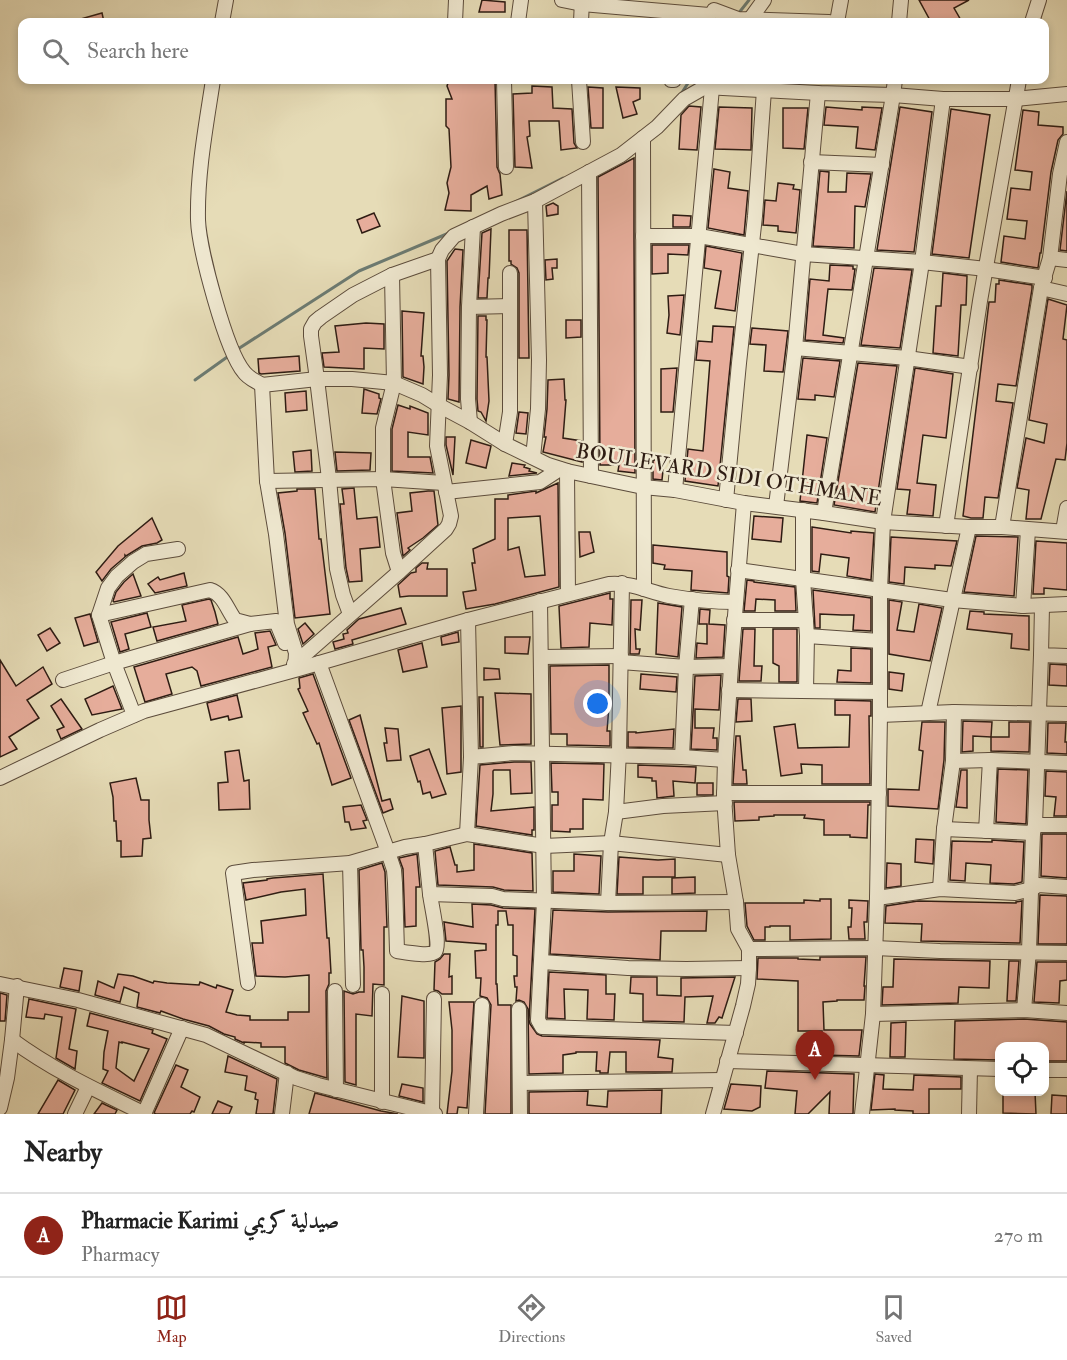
<!DOCTYPE html>
<meta charset="utf-8">
<style>
:root{--surface:#fff;--page:#f2f2f2;--text:#222;--muted:#767676;--line:#e0e0e0;--accent:#8f2418}
body{margin:0;font-family:"IM FELL Double Pica",Amiri,serif;background:var(--page);color:var(--text)}
.controls{position:absolute;right:18px;bottom:18px;display:grid;overflow:hidden;border-radius:12px;box-shadow:0 3px 9px #0003}
.controls button{width:54px;height:54px;display:grid;place-items:center;padding:0;border:0;border-bottom:2px solid var(--line);background:var(--surface);color:var(--text);font:30px sans-serif}
.you{position:absolute;left:598px;top:704px;width:21px;height:21px;margin:-15px;border:4px solid #fff;border-radius:50%;background:#1a73e8;box-shadow:0 0 0 9px #1a73e833}
.badge{display:grid;place-items:center;width:39px;height:39px;border-radius:50%;background:var(--accent);color:#fff;font-size:20px;font-weight:700}
.pin{position:absolute;translate:-50% -50px;filter:drop-shadow(0 2px 3px #0008)}
.pin::after{content:'';position:absolute;top:32px;width:21px;height:18px;background:inherit;clip-path:polygon(0 0,100% 0,50% 100%)}
.list{margin:0;padding:0;list-style:none}
h2{display:flex;justify-content:space-between;align-items:center;height:78px;margin:0;padding:0 24px;font-size:26px}
h2 small{font-size:20px;font-weight:400;color:var(--muted)}
.list li{display:grid;grid-template-columns:39px 1fr auto;gap:18px;align-items:center;box-sizing:border-box;height:84px;padding:0 24px;border-top:2px solid var(--line)}
.list b{display:block;font-size:22px;white-space:nowrap}
.list p{margin:0;font-size:20px;white-space:nowrap;color:var(--muted)}
.list em{font-size:20px;font-style:normal;color:var(--muted)}
.icon{flex:none;width:33px;height:33px;fill:none;stroke:currentColor;stroke-width:2;stroke-linecap:round;stroke-linejoin:round}
.map{position:relative;flex:none;width:1067px;height:1114px;overflow:hidden}
.search{position:absolute;background:var(--surface);box-shadow:0 3px 9px #0003;left:18px;right:18px;top:18px;height:66px;display:flex;align-items:center;gap:15px;box-sizing:border-box;padding:0 21px;border-radius:12px;color:var(--muted);font-size:22px}
.sheet{height:162px;background:var(--surface)}
nav{display:flex;justify-content:space-around;align-items:center;box-sizing:border-box;height:84px;border-top:2px solid var(--line);background:var(--surface);font-size:16px;color:var(--muted)}
nav a{display:grid;justify-items:center;gap:3px}
nav .on{color:var(--accent)}
.map>svg:first-child{display:block}
.lines{fill:none;stroke-linecap:round;stroke-linejoin:round}
.stream{stroke:#6c7b72;stroke-width:3}
.building{fill:#e6ad9b;stroke:#2e1c13;stroke-width:1.5;fill-rule:evenodd}
.street-casing{stroke:#5c4c3c;stroke-width:16}
.street{stroke:#efe8d0;stroke-width:14}
.labels{text-anchor:middle;dominant-baseline:central;stroke-width:5;stroke-linejoin:round;paint-order:stroke}
.street-label{font-size:21px;fill:#2e1c13;stroke:#efe8d0}
</style>
<div class="map">
<svg width="1067" height="1114" viewBox="0 0 1067 1114">
<rect width="100%" height="100%" fill="#e6dcb7"/>
<filter id="stains"><feTurbulence type="fractalNoise" baseFrequency=".00333" numOctaves="4"/><feColorMatrix values="0 0 0 0 .2 0 0 0 0 .09 0 0 0 0 .02 0 0 0 .5 -.17"/></filter>
<radialGradient id="worn" r=".72"><stop offset=".6" stop-color="#630" stop-opacity="0"/><stop offset="1" stop-color="#630" stop-opacity=".3"/></radialGradient>
<g class="lines">
<g class="stream">
<polyline points="738,14 749,0"/>
<polyline points="681,94 690,80"/>
<polyline points="515,202 563,178"/>
<polyline points="238,349 359,271 449,233"/>
<polyline points="195,380 230,355"/>
</g>
</g>
<g class="building">
<polygon points="482,0 505,2 505,12 479,12"/>
<polygon points="919,0 969,0 954,8 962,22 931,22"/>
<polygon points="102,13 104,22 77,22 77,20"/>
<polygon points="449,80 495,80 497,167 500,174 502,195 489,199 487,186 471,195 471,211 445,210 449,193 447,183 451,167 449,129 446,126 446,99 452,99 447,86"/>
<polygon points="532,86 552,87 553,108 572,109 574,143 577,148 561,150 559,121 529,121 530,136 527,137 532,168 515,167 513,94 532,93"/>
<polygon points="588,87 603,88 603,128 591,128"/>
<polygon points="616,87 640,88 640,99 633,102 637,114 623,118"/>
<polygon points="689,106 701,107 697,150 679,149 681,115"/>
<polygon points="719,107 752,108 751,150 715,149"/>
<polygon points="826,107 862,110 862,107 882,108 875,150 856,148 858,127 824,125"/>
<polygon points="900,107 932,112 914,252 877,250"/>
<polygon points="783,108 808,108 804,149 783,148"/>
<polygon points="951,109 990,115 969,258 932,254"/>
<polygon points="1023,110 1039,112 1038,125 1063,127 1063,134 1058,140 1051,172 1041,253 1040,253 1038,268 1001,262 1004,236 1025,239 1027,221 1007,219 1011,188 1030,190 1032,172 1015,170"/>
<polygon points="634,158 634,237 635,473 618,471 619,465 600,465 598,177"/>
<polygon points="714,169 730,172 728,188 748,191 744,235 708,228"/>
<polygon points="820,171 829,172 828,192 846,192 847,173 871,174 865,207 855,206 854,248 813,246"/>
<polygon points="778,183 794,185 793,189 800,190 796,233 778,231 778,226 763,225 765,200 776,201"/>
<polygon points="1067,191 1067,251 1060,250"/>
<polygon points="553,203 558,206 558,214 547,216 546,206"/>
<polygon points="374,213 380,226 362,233 357,220"/>
<polygon points="673,215 691,216 690,227 673,227"/>
<polygon points="491,229 489,278 488,278 487,298 478,298 482,233"/>
<polygon points="509,230 527,230 529,358 519,358 519,273 517,268 511,264 511,261 509,261"/>
<polygon points="652,245 689,245 688,255 668,254 668,273 652,274"/>
<polygon points="706,246 742,253 735,311 715,308 721,271 704,268"/>
<polygon points="455,249 463,250 460,307 459,402 448,399 449,375 447,261"/>
<polygon points="557,259 557,268 552,268 553,279 546,280 545,260"/>
<polygon points="830,265 853,266 853,269 855,269 852,290 828,289 823,335 844,338 843,343 805,340 810,279 829,281"/>
<polygon points="874,268 912,270 900,348 861,345"/>
<polygon points="943,273 967,276 966,305 961,305 958,356 933,353 936,306 941,306"/>
<polygon points="999,280 1032,285 1032,289 1016,386 998,384 996,401 1013,403 998,498 985,497 983,518 971,518 963,516 989,302 995,302 996,284 999,284"/>
<polygon points="684,295 680,335 667,333 669,315 668,296"/>
<polygon points="1048,299 1067,305 1063,339 1067,340 1067,443 1065,460 1056,459 1041,519 1026,519 1029,490 1017,488 1026,438 1044,443 1047,424 1029,420"/>
<polygon points="402,311 424,313 421,356 423,356 424,367 423,384 403,377"/>
<polygon points="478,316 486,316 486,320 487,320 486,357 487,357 489,401 486,421 481,412 478,411 477,399"/>
<polygon points="566,320 581,320 581,337 566,338"/>
<polygon points="366,323 384,324 384,349 364,348 364,369 324,367 322,353 339,352 335,326"/>
<polygon points="713,326 734,327 718,486 685,481 688,449 703,451 704,439 710,361 696,360 698,341 712,342"/>
<polygon points="752,328 788,331 783,372 764,371 766,345 750,344"/>
<polygon points="299,356 300,371 261,374 259,373 258,359"/>
<polygon points="803,358 840,361 834,397 815,395 815,400 798,399"/>
<polygon points="858,363 897,366 875,512 834,505"/>
<polygon points="677,368 673,412 661,412 661,369"/>
<polygon points="915,368 953,374 946,438 923,435 917,483 936,485 933,516 907,514 910,490 897,489"/>
<polygon points="564,379 565,400 566,400 563,438 582,441 582,462 543,452 546,437 544,437 547,409 548,380"/>
<polygon points="364,389 379,394 379,398 381,399 377,414 362,413"/>
<polygon points="306,391 307,410 286,412 285,393"/>
<polygon points="398,405 410,409 410,406 428,413 428,435 408,432 408,457 430,457 433,473 392,471 392,429"/>
<polygon points="519,412 528,413 526,434 516,433"/>
<polygon points="807,435 827,438 817,503 800,501"/>
<polygon points="446,437 455,437 453,475 446,445"/>
<polygon points="471,440 491,446 486,468 466,463"/>
<polygon points="311,450 312,471 295,472 293,452"/>
<polygon points="335,452 371,453 370,470 337,471"/>
<polygon points="653,460 660,460 659,469 663,470 662,480 653,479"/>
<polygon points="512,463 525,465 524,467 530,469 529,471 537,473 509,476"/>
<path d="M558 483 559 587 495 604 466 609 463 592 476 590 472 563H475L473 549 495 539V499H508V495L536 491V493ZM540 516 545 575 525 577 519 547 508 550V518Z"/>
<polygon points="354,488 357,519 377,517 380,547 360,549 362,581 349,582 346,568 340,504 344,504 342,489"/>
<polygon points="297,489 315,489 319,539 321,539 330,614 295,618 285,533 278,493 297,491"/>
<polygon points="428,491 434,491 438,525 423,538 408,548 410,550 403,556 397,513 412,511 410,493"/>
<polygon points="754,516 783,518 781,542 752,539"/>
<polygon points="152,518 162,540 157,543 142,546 126,556 125,555 125,557 111,569 102,581 96,572 118,546"/>
<polygon points="812,527 851,533 851,531 874,533 871,580 847,576 849,558 821,554 819,572 812,571"/>
<polygon points="579,532 590,532 594,552 580,557"/>
<polygon points="976,536 1018,537 1014,596 964,592"/>
<polygon points="891,537 957,541 951,566 935,565 935,569 905,567 904,584 889,582"/>
<polygon points="1036,541 1067,543 1067,590 1044,588 1044,594 1033,594"/>
<polygon points="653,545 727,552 727,576 729,577 728,593 691,590 692,571 664,569 665,565 653,563"/>
<polygon points="422,563 428,563 427,569 447,569 447,596 409,596 400,597 398,585 411,573 416,572 416,568"/>
<polygon points="184,573 187,586 155,593 148,584 158,577 160,580"/>
<polygon points="133,574 141,596 114,602 113,601 116,592 124,582"/>
<polygon points="747,580 754,581 754,582 795,587 796,611 775,611 775,600 756,599 755,611 744,611"/>
<polygon points="813,590 871,598 871,631 853,630 854,615 842,615 820,614 820,628 815,628"/>
<polygon points="610,593 610,599 613,599 612,625 590,623 589,647 561,648 559,606"/>
<polygon points="209,599 211,600 215,612 218,624 157,641 153,627 186,621 182,605"/>
<polygon points="631,600 642,600 640,630 635,629 636,649 640,649 639,654 630,654"/>
<polygon points="889,600 902,602 897,630 914,632 919,604 942,608 930,661 889,654"/>
<polygon points="658,603 682,607 678,657 656,654"/>
<polygon points="401,608 406,624 352,640 353,644 335,649 333,642 344,639 343,634 348,633 347,630 359,619"/>
<polygon points="700,609 710,610 709,624 725,625 723,657 696,658 697,643 707,644 707,624 699,624"/>
<polygon points="970,611 984,612 984,614 1029,616 1029,650 1011,648 1012,634 967,629"/>
<polygon points="147,613 151,627 125,634 129,649 120,652 111,622"/>
<polygon points="90,614 98,642 84,646 75,618"/>
<polygon points="305,623 314,634 303,644 298,629"/>
<polygon points="50,628 60,643 47,651 38,635"/>
<polygon points="743,629 755,629 754,666 762,666 761,681 739,681"/>
<polygon points="773,629 797,629 797,682 779,682 779,666 773,663"/>
<polygon points="270,631 276,645 268,647 272,667 201,686 197,671 192,667 166,674 172,694 145,702 134,667 238,637 243,654 258,649 255,633"/>
<polygon points="458,632 459,642 442,645 441,637"/>
<polygon points="505,637 530,637 528,654 505,653"/>
<polygon points="422,643 427,667 403,672 398,650"/>
<polygon points="851,648 871,649 871,683 837,682 838,670 851,671"/>
<polygon points="0,660 16,686 43,667 52,684 27,700 39,718 9,737 17,749 0,757"/>
<polygon points="1050,664 1067,665 1067,686 1049,685"/>
<polygon points="609,665 609,706 607,731 610,731 610,746 567,745 567,734 551,734 550,666"/>
<polygon points="484,668 499,669 500,679 484,680"/>
<polygon points="889,672 904,674 902,691 889,689"/>
<polygon points="313,674 351,778 332,785 319,743 317,744 303,713 308,711 298,689 300,688 299,678"/>
<polygon points="641,674 677,677 676,692 640,689"/>
<polygon points="721,675 719,710 695,709 695,728 714,728 713,738 717,738 717,750 691,749 695,676"/>
<polygon points="113,686 122,709 92,715 85,699"/>
<polygon points="495,693 531,694 531,744 500,745"/>
<polygon points="237,695 242,717 229,720 228,716 211,720 207,703"/>
<polygon points="479,697 483,697 483,747 480,747"/>
<polygon points="61,699 82,729 61,739 57,730 64,727 51,706"/>
<polygon points="738,699 751,699 752,721 736,722"/>
<polygon points="835,700 871,701 871,716 869,716 870,784 822,784 822,765 801,764 802,773 781,776 774,727 795,724 798,748 849,747 850,715 835,715"/>
<polygon points="461,706 461,772 447,774 442,708"/>
<polygon points="360,715 382,801 390,799 393,809 383,813 349,720"/>
<polygon points="963,721 992,722 991,737 973,736 973,751 962,752"/>
<polygon points="922,722 945,722 944,760 938,809 888,806 888,789 919,790 923,751 919,750"/>
<polygon points="1009,722 1030,722 1029,752 991,751 991,737 1009,737"/>
<polygon points="1048,723 1066,723 1065,742 1067,742 1067,754 1047,753"/>
<polygon points="385,728 398,729 401,760 387,761 384,743 387,743"/>
<polygon points="674,729 673,748 628,747 628,732 636,732 636,733"/>
<polygon points="736,736 740,736 743,770 746,770 747,784 733,784"/>
<polygon points="429,749 446,794 432,798 430,792 423,794 420,781 418,782 410,756"/>
<polygon points="239,750 244,781 249,780 250,809 219,810 218,783 228,782 225,752"/>
<polygon points="514,762 531,762 532,793 511,794 510,770 494,770 493,771 493,794 491,811 534,807 534,830 532,830 532,835 476,826 480,765"/>
<polygon points="551,763 604,764 603,800 583,799 583,829 570,829 570,832 552,831 552,805 558,805 558,792 552,792"/>
<polygon points="638,765 696,767 695,783 673,781 674,796 657,798 656,781 652,781 652,778 638,777"/>
<polygon points="998,769 1028,770 1026,824 996,822"/>
<polygon points="961,770 967,770 967,808 956,807"/>
<polygon points="1046,771 1067,772 1067,816 1054,816 1056,797 1045,796"/>
<polygon points="136,778 141,800 149,800 149,820 151,838 143,839 142,856 121,857 121,841 117,841 116,821 114,821 113,797 110,783"/>
<rect x="697" y="783" width="16" height="12"/>
<polygon points="734,802 870,802 870,805 868,805 867,838 850,837 850,835 824,835 824,820 804,818 805,815 774,815 774,816 759,817 759,820 735,821"/>
<polygon points="361,805 367,820 363,821 366,828 351,830 349,822 345,822 343,807"/>
<polygon points="1042,834 1067,834 1067,878 1041,876"/>
<polygon points="916,839 934,840 933,864 915,862"/>
<polygon points="992,840 1024,842 1022,882 1014,884 990,883 991,865 966,863 965,881 950,880 952,841 992,842"/>
<polygon points="474,844 532,853 533,891 504,890 493,887 438,885 435,851 450,847 455,865 457,865 457,872 474,870"/>
<polygon points="417,854 420,887 416,887 416,926 405,927 403,869 399,858"/>
<polygon points="574,854 601,856 599,894 553,892 553,871 574,871"/>
<polygon points="619,857 658,860 675,859 675,877 643,877 643,894 617,894"/>
<polygon points="382,863 385,872 387,927 384,927 384,985 373,984 372,1016 356,1014 356,1085 345,1082 344,991 353,994 359,992 364,992 364,967 363,950 361,950 359,870"/>
<polygon points="887,863 901,864 901,886 886,888"/>
<polygon points="323,874 327,938 329,938 331,973 329,973 329,984 326,991 327,1078 299,1070 285,1063 285,1047 261,1047 261,1043 244,1042 244,1043 235,1039 235,1037 224,1034 209,1026 183,1019 161,1011 160,1013 137,1007 139,993 124,987 120,1002 95,995 98,981 114,988 118,974 133,976 153,983 154,981 167,983 199,985 200,982 216,988 217,985 233,990 226,1012 237,1015 250,1016 250,1020 288,1020 288,1012 309,1012 309,975 285,977 256,976 252,943 263,943 261,921 306,915 305,889 281,892 246,900 243,883 267,880 267,879 273,878"/>
<polygon points="695,877 695,893 672,894 672,878"/>
<polygon points="1040,895 1067,896 1067,944 1038,944"/>
<polygon points="820,899 831,899 831,939 790,940 790,926 770,926 770,927 765,927 765,940 754,940 747,926 745,903 804,903 804,900 820,901"/>
<polygon points="849,900 868,901 867,922 864,922 865,939 849,939 848,927 851,927 852,908 849,908"/>
<polygon points="918,901 1016,903 1016,902 1022,901 1020,943 921,941 922,924 885,923 886,906"/>
<polygon points="472,904 491,905 503,908 535,909 529,1020 530,1024 537,1034 542,1036 660,1040 658,1057 673,1059 672,1072 626,1072 626,1052 610,1052 608,1073 600,1073 600,1071 596,1071 597,1052 576,1052 576,1053 563,1055 563,1073 529,1074 528,1009 524,1002 519,1000 516,1001 517,987 515,987 514,976 517,976 517,956 513,955 513,925 508,925 506,911 498,911 498,925 496,925 496,984 497,984 498,1005 511,1005 511,1114 485,1114 491,1005 487,998 480,996 481,978 476,978 475,951 486,950 486,944 446,941 444,922 473,927"/>
<polygon points="553,910 608,912 707,911 706,931 661,931 660,960 550,954"/>
<polygon points="444,954 450,954 449,977 452,976 452,994 442,994 438,991 434,990 435,962 440,959"/>
<polygon points="820,957 866,957 864,986 865,986 864,1000 837,1000 837,1001 823,1002 824,1030 862,1030 859,1056 820,1055 822,1031 798,1031 798,981 757,979 758,958 798,958 798,959 820,960"/>
<polygon points="894,959 990,961 989,988 959,987 958,1003 882,1005 883,987 893,987"/>
<polygon points="1009,961 1019,961 1016,1001 1007,1001"/>
<polygon points="1037,962 1067,962 1067,980 1060,981 1059,1003 1034,1002"/>
<polygon points="64,968 82,971 79,991 60,987"/>
<polygon points="549,972 606,975 606,994 615,994 614,1020 587,1019 588,990 564,989 565,1019 547,1018"/>
<polygon points="631,977 657,977 657,995 681,996 681,978 735,977 722,1018 719,1017 715,1023 707,1023 713,996 685,997 684,1022 643,1021 643,994 630,993"/>
<polygon points="0,993 7,995 5,1021 0,1021"/>
<polygon points="402,996 424,1001 424,1058 398,1057"/>
<polygon points="29,999 76,1009 69,1049 77,1051 75,1069 56,1058 62,1017 45,1014 44,1019 26,1017"/>
<polygon points="449,1002 474,1002 467,1108 458,1107 457,1114 447,1114 452,1071 452,1030"/>
<path d="M90 1013 153 1030 152 1033 167 1039 140 1101 102 1083 108 1071 103 1069 104 1052 108 1031 87 1026ZM119 1042 122 1043V1042L149 1049 134 1081 116 1068Z"/>
<polygon points="1024,1019 1067,1022 1067,1061 1044,1061 1044,1047 999,1047 999,1060 954,1059 955,1021"/>
<polygon points="906,1022 905,1057 890,1057 891,1023"/>
<polygon points="228,1056 277,1079 273,1114 256,1114 258,1100 255,1099 256,1093 245,1090 247,1076 225,1072"/>
<polygon points="176,1065 188,1070 181,1087 200,1097 194,1112 192,1111 190,1114 156,1114 154,1113"/>
<polygon points="767,1071 854,1074 853,1114 829,1114 830,1092 808,1114 795,1114 797,1091 765,1088"/>
<polygon points="875,1074 884,1075 883,1089 913,1090 914,1075 961,1077 961,1089 929,1089 929,1114 913,1114 913,1111 895,1110 895,1109 871,1110"/>
<polygon points="58,1080 75,1090 63,1114 38,1114"/>
<polygon points="402,1084 423,1088 423,1102 399,1096"/>
<polygon points="731,1084 761,1086 760,1107 752,1111 724,1109"/>
<polygon points="662,1090 661,1114 529,1114 529,1092 588,1091 587,1105 607,1107 608,1091"/>
<polygon points="1035,1092 1036,1114 1003,1113 1003,1093"/>
<polygon points="315,1093 381,1111 398,1114 309,1114"/>
<polygon points="1052,1095 1067,1096 1067,1114 1051,1114"/>
<polygon points="218,1101 232,1107 229,1114 212,1114"/>
<polygon points="102,1103 106,1105 117,1110 115,1114 94,1114"/>
</g>
<g class="lines">
<defs>
<g id="street">
<polyline points="562,0 582,4 709,15"/>
<polyline points="714,10 738,19 829,22"/>
<polyline points="222,22 226,0"/>
<polyline points="455,22 456,0"/>
<polyline points="518,22 521,0"/>
<polyline points="581,22 582,0"/>
<polyline points="748,22 764,0"/>
<polyline points="837,22 841,0"/>
<polyline points="899,22 901,0"/>
<polyline points="1032,22 1039,0"/>
<path d="M213 80C206 126 197 173 198 220 199 249 226 351 244 372 248 378 256 381 262 385"/>
<polyline points="504,80 506,167"/>
<polyline points="579,80 583,142"/>
<polyline points="671,80 674,80"/>
<polyline points="643,138 644,589"/>
<polyline points="811,162 882,165"/>
<polyline points="589,172 591,476"/>
<polyline points="643,236 699,236 803,254 922,262 986,269 1045,278"/>
<polyline points="1050,258 1067,260"/>
<polyline points="392,275 394,383 383,428 383,479 393,553 399,572"/>
<polyline points="1041,288 1067,294"/>
<polyline points="469,307 510,306"/>
<polyline points="795,348 907,358 971,367"/>
<polyline points="262,385 317,379 352,379 394,383 422,395 440,406 470,422 505,444 548,465 567,471 619,482 643,487 675,490 744,503 824,513 883,522 969,527 1002,527 1067,532"/>
<polyline points="262,385 267,481 276,534 287,624 296,653 295,668"/>
<polyline points="470,422 468,399 469,307 473,227"/>
<polyline points="505,444 510,412 510,273"/>
<polyline points="533,457 538,409 539,360 535,201"/>
<polyline points="567,471 568,594"/>
<polyline points="267,481 383,479 444,483"/>
<polyline points="675,490 712,88 715,81"/>
<polyline points="446,492 540,482 560,469"/>
<polyline points="726,500 739,363 755,216 764,90"/>
<polyline points="776,506 795,348 818,93"/>
<polyline points="803,510 803,579 807,636 806,691"/>
<polyline points="824,513 893,95 895,80"/>
<polyline points="946,526 980,301 1019,80"/>
<polyline points="1002,527 1041,288 1050,258 1060,174 1067,142"/>
<polyline points="1063,531 1067,508"/>
<polyline points="738,570 952,600 1023,606 1067,604"/>
<polyline points="540,601 544,901 538,1020 542,1027 736,1033"/>
<polyline points="1023,606 1028,530"/>
<polyline points="1042,606 1041,655 1067,656"/>
<polyline points="350,614 343,595 337,569 329,479 317,379 311,336 311,329 315,322 321,317 353,295 392,275 438,259"/>
<path d="M99 615 210 590C223 594 227 609 235 620L250 624 276 621 285 643"/>
<polyline points="468,620 471,757"/>
<polyline points="734,620 806,620"/>
<polyline points="807,636 880,641"/>
<polyline points="541,657 621,656"/>
<polyline points="621,662 686,667 731,666"/>
<path d="M319 663 388 852 394 870 395 883 397 951C404 952 431 957 435 952 441 946 431 904 430 894"/>
<polyline points="294,664 399,572 446,529 449,524 451,516 437,446 440,375 438,259 442,250 454,236 501,214 535,201 621,155 657,127 684,99 705,87 818,93 893,95 943,99 1015,99 1067,94"/>
<polyline points="63,680 114,663 250,624"/>
<polyline points="729,690 880,692"/>
<polyline points="928,713 969,527"/>
<polyline points="134,715 114,663 99,615 108,588 117,576 133,562 146,554 178,549"/>
<polyline points="880,715 954,712 1067,714"/>
<polyline points="682,757 686,667 692,599"/>
<polyline points="953,761 990,760 1067,763"/>
<path d="M0 778 100 730 144 711 295 670 468 620 609 584C632 582 648 592 669 596 691 600 713 602 736 602"/>
<polyline points="724,793 879,793"/>
<polyline points="616,812 663,806 725,803"/>
<polyline points="1035,825 1067,825"/>
<polyline points="944,829 1033,833"/>
<polyline points="986,831 990,760"/>
<polyline points="467,834 471,757 514,753 682,757 725,760"/>
<polyline points="728,855 611,843 544,846 467,834 425,844 430,894 492,896 503,899 608,903 736,902"/>
<polyline points="350,863 353,985"/>
<polyline points="940,889 944,829 953,761 954,712"/>
<polyline points="877,898 940,889 1015,893 1032,889 1038,885 1067,887"/>
<polyline points="608,903 611,843 616,812 619,751 622,583"/>
<polyline points="749,949 875,948 940,951 1067,953"/>
<polyline points="542,962 628,968 686,969 749,968"/>
<polyline points="248,983 233,873 253,870 350,863 405,847 425,844"/>
<polyline points="0,984 78,1000 206,1035 296,1078 318,1085 435,1114"/>
<polyline points="335,991 336,1090"/>
<polyline points="519,1009 520,1114"/>
<polyline points="1024,1010 1029,951 1033,833 1035,825 1041,655"/>
<polyline points="873,1014 1024,1010 1067,1013"/>
<path d="M12 1040C54 1071 98 1091 145 1114"/>
<polyline points="727,1061 1000,1069"/>
<polyline points="1044,1070 1067,1070"/>
<polyline points="520,1083 722,1080"/>
<polyline points="382,1102 382,994"/>
<polyline points="0,1108 7,1078 12,1040 17,986"/>
<polyline points="432,1113 434,999"/>
<polyline points="75,1114 88,1087"/>
<polyline points="144,1114 182,1028"/>
<polyline points="282,1114 287,1073"/>
<polyline points="476,1114 482,1005"/>
<polyline points="713,1114 743,1006 748,984 749,968 749,949 738,929 736,902 728,855 724,797 725,760 731,666 744,503"/>
<polyline points="862,1114 873,1014 877,898 880,715 880,590 883,522 922,262 943,99"/>
<polyline points="969,1114 970,1069"/>
</g>
</defs>
<use href="#street" class="street-casing"/>
<use href="#street" class="street"/>
</g>
<g class="labels">
<g class="street-label">
<text transform="translate(729 475) rotate(9)">BOULEVARD SIDI OTHMANE</text>
</g>
</g>
<rect width="100%" height="100%" filter="url(#stains)"/>
<rect width="100%" height="100%" fill="url(#worn)"/>
</svg>
<div class="controls">
<button><svg class="icon" aria-label="locate" viewBox="0 0 24 24"><circle cx="12" cy="12" r="6"/><path d="M12 2v4M12 18v4M2 12h4M18 12h4"/></svg></button>
</div>
<div class="you"></div>
<div class="pin badge" style="left:815px;top:1080px">A</div>
<div class="search"><svg class="icon" aria-label="search" viewBox="0 0 24 24"><circle cx="10" cy="10" r="6"/><path d="M15 15l6 6"/></svg>Search here</div>
</div>
<section class="sheet">
<h2>Nearby<small></small></h2>
<ul class="list">
<li><span class="badge">A</span><div><b>Pharmacie Karimi صيدلية كريمي</b><p>Pharmacy</p></div><em>270 m</em></li>
</ul>
</section>
<nav>
<a class="on"><svg class="icon" aria-label="map" viewBox="0 0 24 24"><path d="M3 6l6-2 6 2 6-2v14l-6 2-6-2-6 2zM9 4v14M15 6v14"/></svg>Map</a>
<a><svg class="icon" aria-label="directions" viewBox="0 0 24 24"><path d="M12 3l9 9-9 9-9-9zM9 14v-3h6M13 9l2 2-2 2"/></svg>Directions</a>
<a><svg class="icon" aria-label="saved" viewBox="0 0 24 24"><path d="M7 4h10v16l-5-4-5 4z"/></svg>Saved</a>
</nav>
